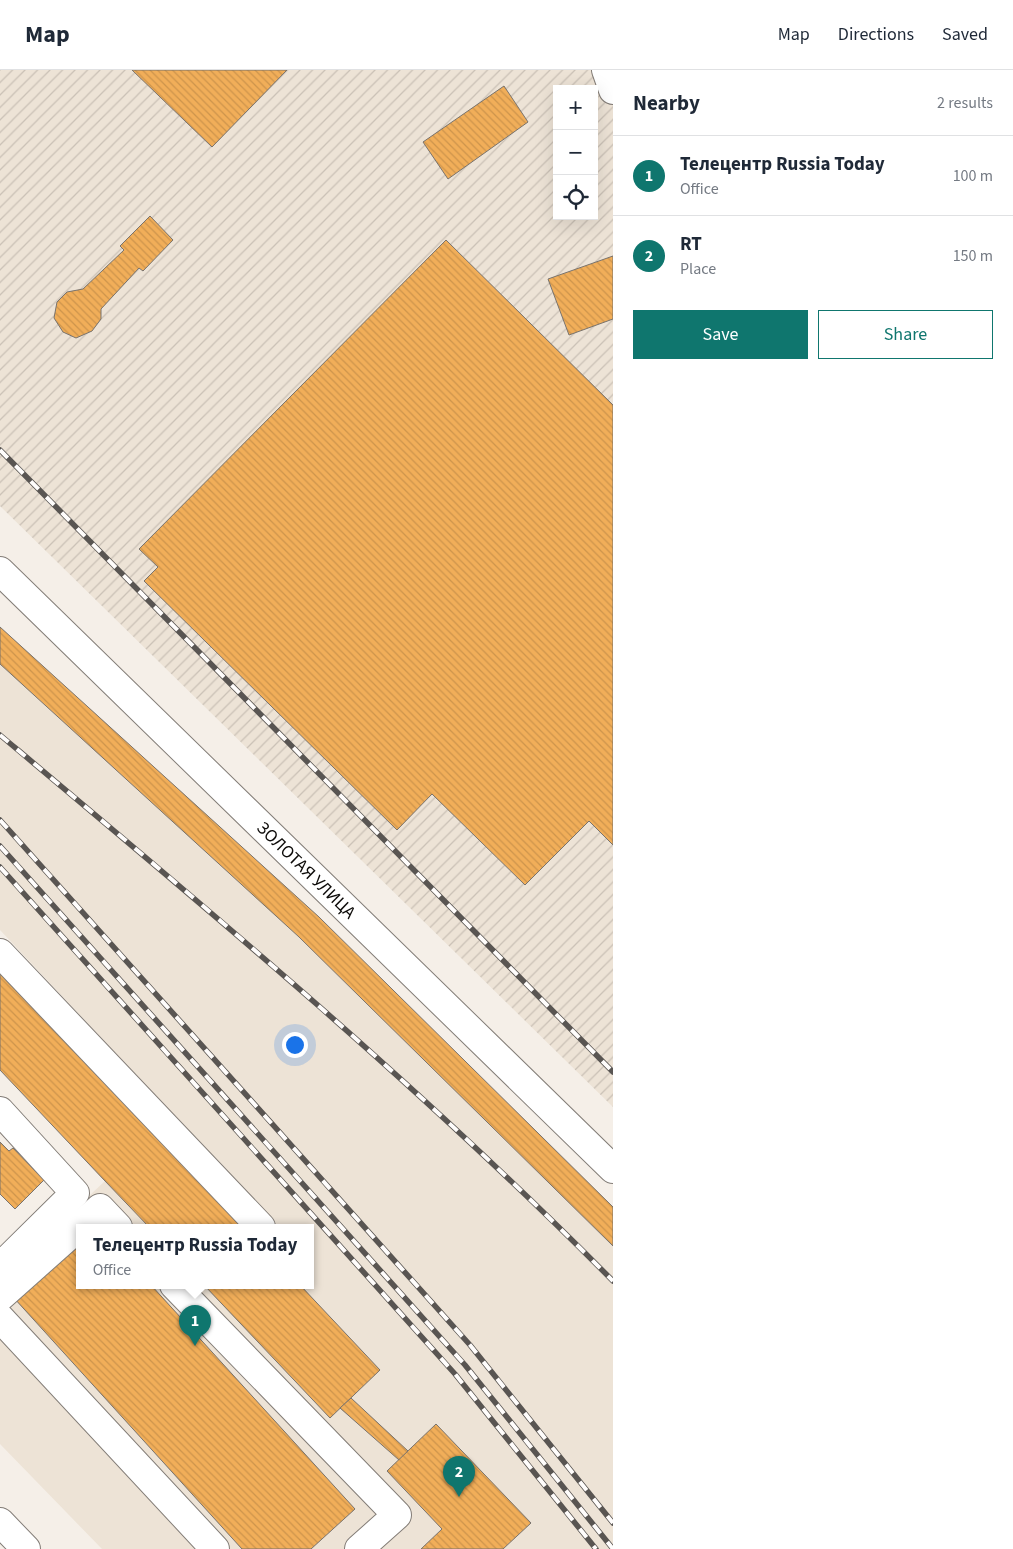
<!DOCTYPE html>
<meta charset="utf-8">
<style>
:root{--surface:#fff;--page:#f2f2f3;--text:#1f2937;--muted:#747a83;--line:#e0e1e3;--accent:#0f766e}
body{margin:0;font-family:"Source Sans 3",sans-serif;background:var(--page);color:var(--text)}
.controls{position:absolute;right:15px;top:15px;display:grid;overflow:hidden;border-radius:0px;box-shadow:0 5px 20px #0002}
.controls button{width:45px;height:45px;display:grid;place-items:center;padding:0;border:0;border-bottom:1px solid var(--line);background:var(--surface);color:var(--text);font:25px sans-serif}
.you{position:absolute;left:294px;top:974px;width:18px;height:18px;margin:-12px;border:4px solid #fff;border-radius:50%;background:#1a73e8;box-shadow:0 0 0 8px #1a73e833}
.badge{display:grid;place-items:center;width:32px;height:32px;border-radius:50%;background:var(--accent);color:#fff;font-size:16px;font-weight:700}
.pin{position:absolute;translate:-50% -41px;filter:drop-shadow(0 1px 2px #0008)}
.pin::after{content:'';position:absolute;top:26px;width:18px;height:15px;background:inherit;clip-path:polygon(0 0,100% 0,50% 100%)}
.popup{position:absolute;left:76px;top:1154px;width:238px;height:65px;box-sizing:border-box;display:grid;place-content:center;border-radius:0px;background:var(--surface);filter:drop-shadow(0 1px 4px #0005);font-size:16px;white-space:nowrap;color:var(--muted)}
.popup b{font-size:19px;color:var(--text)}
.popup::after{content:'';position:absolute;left:50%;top:100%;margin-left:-10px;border:10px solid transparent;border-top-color:var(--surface)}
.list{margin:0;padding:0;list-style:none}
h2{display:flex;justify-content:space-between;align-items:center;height:65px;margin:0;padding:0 20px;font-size:21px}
h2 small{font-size:16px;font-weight:400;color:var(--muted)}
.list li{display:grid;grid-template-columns:32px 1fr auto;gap:15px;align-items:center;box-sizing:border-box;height:80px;padding:0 20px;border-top:1px solid var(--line)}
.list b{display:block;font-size:19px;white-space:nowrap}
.list p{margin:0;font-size:16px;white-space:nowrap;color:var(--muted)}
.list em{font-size:16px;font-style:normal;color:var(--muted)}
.actions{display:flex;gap:10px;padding:15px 20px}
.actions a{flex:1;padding:11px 0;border:1px solid var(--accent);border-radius:0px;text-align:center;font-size:18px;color:var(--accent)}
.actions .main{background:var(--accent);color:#fff}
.icon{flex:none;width:28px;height:28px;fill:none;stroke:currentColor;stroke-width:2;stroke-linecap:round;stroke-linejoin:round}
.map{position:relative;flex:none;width:613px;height:1479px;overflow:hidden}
header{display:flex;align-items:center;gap:30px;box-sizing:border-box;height:70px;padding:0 25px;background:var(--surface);border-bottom:1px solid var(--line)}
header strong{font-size:24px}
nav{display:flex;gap:28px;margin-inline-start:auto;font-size:18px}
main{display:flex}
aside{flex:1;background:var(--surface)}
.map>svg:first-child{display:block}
.built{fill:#ede3d6}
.industrial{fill:url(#industrial-furrows);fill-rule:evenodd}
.building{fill:url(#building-back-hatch);stroke:#79736d}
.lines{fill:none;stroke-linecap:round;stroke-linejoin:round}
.minor-casing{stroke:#837d77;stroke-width:30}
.minor{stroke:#fff;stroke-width:28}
.rail-casing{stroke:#595552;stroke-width:5.5}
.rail{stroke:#fffdfc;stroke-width:4;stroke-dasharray:11;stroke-linecap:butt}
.labels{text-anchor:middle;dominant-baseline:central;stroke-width:4.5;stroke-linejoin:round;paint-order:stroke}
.street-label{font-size:18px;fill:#0d0b09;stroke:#fffdfc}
</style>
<header>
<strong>Map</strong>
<nav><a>Map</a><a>Directions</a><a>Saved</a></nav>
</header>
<main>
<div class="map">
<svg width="613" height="1479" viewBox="0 0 613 1479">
<defs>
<pattern id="industrial-furrows" width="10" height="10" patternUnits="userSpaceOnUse" patternTransform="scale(1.25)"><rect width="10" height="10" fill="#ede3d6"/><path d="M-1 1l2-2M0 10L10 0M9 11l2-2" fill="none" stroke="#cac1b6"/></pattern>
<pattern id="building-back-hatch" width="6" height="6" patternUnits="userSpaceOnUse" patternTransform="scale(1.25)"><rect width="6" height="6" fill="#f1ae59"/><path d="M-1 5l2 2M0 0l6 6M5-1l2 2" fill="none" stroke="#cd944c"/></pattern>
</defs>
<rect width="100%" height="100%" fill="#f5efe8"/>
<polygon class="built" points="0,594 299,867 613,1176 613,1479 102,1479 0,1374 0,1209 105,1111 149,1157 80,1157 80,1215 204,1215 228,1239 255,1215 310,1215 310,1157 279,1157 0,860"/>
<path class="industrial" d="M0 0H613V1037L0 436ZM557 19H594V146H557Z"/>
<g class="building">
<polygon points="132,0 287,0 212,77"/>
<polygon points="504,16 528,52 448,109 423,72"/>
<polygon points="150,146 173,170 143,201 139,198 101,239 101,249 92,261 76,268 63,262 54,248 57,232 67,222 83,219 124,180 120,176"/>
<polygon points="446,170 613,335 613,775 589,751 525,815 432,724 397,760 144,511 158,497 139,479"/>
<polygon points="613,186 613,249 569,265 548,209"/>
<polygon points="0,557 319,847 613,1137 613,1176 299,867 0,594"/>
<polygon points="0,899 245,1157 149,1157 105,1111 0,1000"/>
<polygon points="0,1072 9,1081 13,1078 44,1110 15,1139 0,1124"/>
<polygon points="80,1168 80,1215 151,1215 355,1439 311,1479 242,1479 14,1228"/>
<polygon points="204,1215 300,1215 380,1300 330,1348"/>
<polygon points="351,1328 408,1381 399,1390 340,1338"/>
<polygon points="436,1354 531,1453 503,1479 421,1479 442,1459 387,1401"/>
</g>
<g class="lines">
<defs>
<g id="minor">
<polyline points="606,0 613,20"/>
<path id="s1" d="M0 501 613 1099"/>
<polyline points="0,883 261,1157"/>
<polyline points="0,1041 75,1123 0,1197"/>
<polyline points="174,1215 397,1445 359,1479"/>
<polyline points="0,1227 100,1138 118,1157"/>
<polyline points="0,1248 215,1479"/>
<polyline points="0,1452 26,1479"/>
</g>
</defs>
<use href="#minor" class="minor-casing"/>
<use href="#minor" class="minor"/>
<defs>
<g id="rail">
<polyline points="0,380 613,1002"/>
<path d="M0 665C210 841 420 1016 613 1211"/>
<polyline points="0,750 470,1275 613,1453"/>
<polyline points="0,776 465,1295 613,1479"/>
<polyline points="0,797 455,1304 596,1479"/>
</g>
</defs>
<use href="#rail" class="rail-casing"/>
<use href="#rail" class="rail"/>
</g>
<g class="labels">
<g class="street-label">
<text stroke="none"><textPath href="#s1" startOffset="428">ЗОЛОТАЯ УЛИЦА</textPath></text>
</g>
</g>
</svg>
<div class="controls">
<button>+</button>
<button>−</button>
<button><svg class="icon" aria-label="locate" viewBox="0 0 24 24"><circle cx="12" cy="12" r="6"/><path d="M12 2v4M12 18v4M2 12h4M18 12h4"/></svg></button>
</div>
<div class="you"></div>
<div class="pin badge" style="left:195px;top:1276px">1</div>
<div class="popup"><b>Телецентр Russia Today</b>Office</div>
<div class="pin badge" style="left:459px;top:1427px">2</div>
</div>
<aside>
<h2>Nearby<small>2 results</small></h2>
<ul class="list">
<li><span class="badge">1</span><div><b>Телецентр Russia Today</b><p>Office</p></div><em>100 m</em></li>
<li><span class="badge">2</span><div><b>RT</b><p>Place</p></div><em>150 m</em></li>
</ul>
<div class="actions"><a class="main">Save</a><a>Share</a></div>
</aside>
</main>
